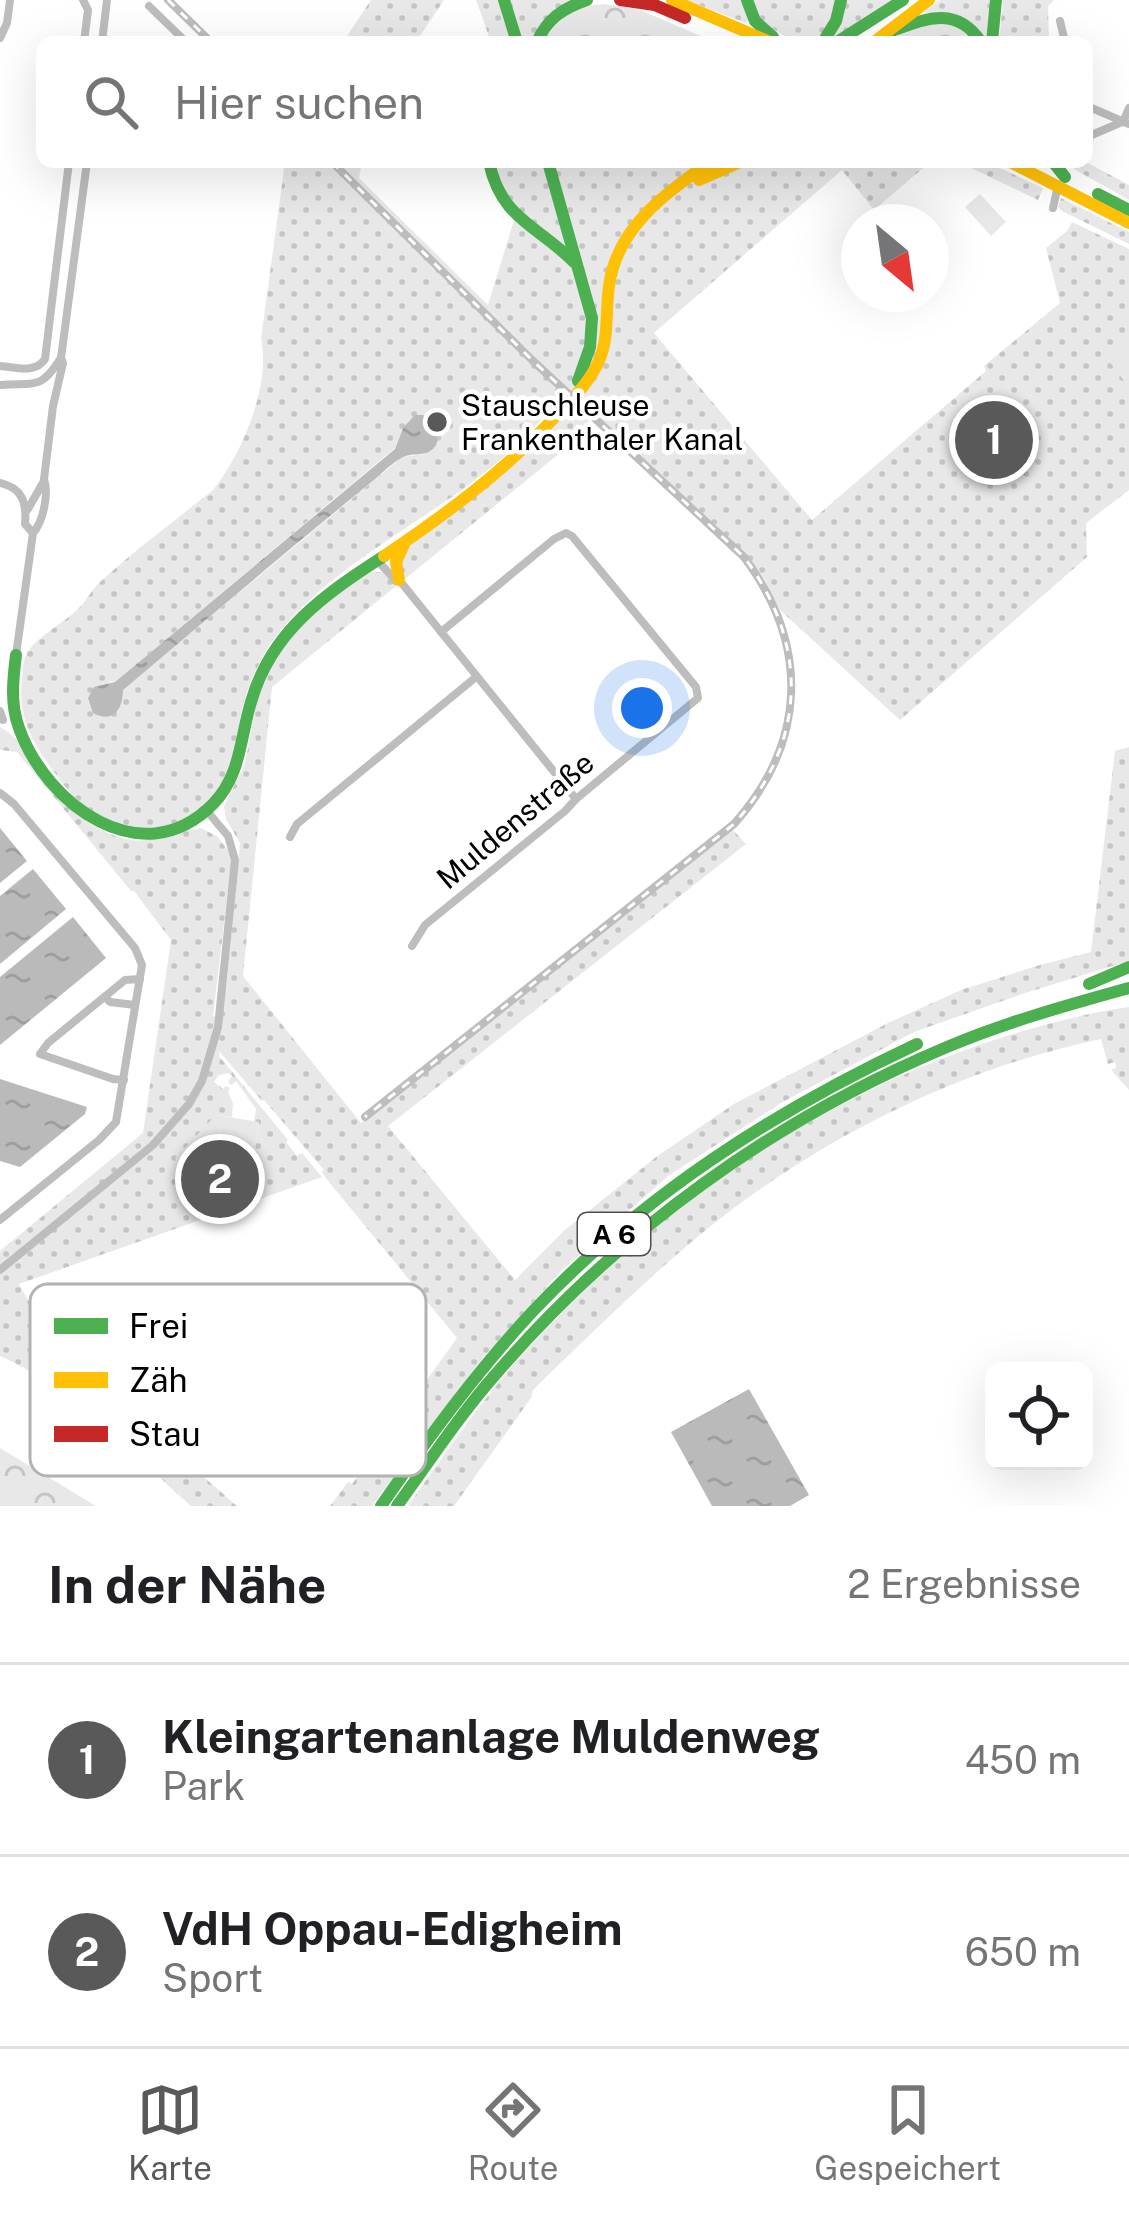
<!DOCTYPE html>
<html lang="de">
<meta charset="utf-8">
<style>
:root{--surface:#fff;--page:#f6f6f6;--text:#202124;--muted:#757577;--line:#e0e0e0;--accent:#595959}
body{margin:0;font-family:"Public Sans",sans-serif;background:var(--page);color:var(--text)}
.controls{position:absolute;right:36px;bottom:36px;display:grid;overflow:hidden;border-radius:18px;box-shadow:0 12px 48px #0002}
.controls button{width:108px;height:108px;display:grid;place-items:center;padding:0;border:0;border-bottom:3px solid var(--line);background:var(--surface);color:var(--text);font:60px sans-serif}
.compass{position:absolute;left:841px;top:204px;width:108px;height:108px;border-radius:50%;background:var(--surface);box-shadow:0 12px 48px #0002;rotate:151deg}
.you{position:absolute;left:642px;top:708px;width:42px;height:42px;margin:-30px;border:9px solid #fff;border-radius:50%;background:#1a73e8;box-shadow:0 0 0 18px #1a73e833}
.badge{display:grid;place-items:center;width:78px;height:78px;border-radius:50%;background:var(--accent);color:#fff;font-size:39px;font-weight:700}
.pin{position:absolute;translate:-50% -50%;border:6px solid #fff;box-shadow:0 3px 12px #0006}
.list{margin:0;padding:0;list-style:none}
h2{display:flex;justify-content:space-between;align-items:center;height:156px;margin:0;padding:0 48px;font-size:51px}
h2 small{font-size:39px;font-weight:400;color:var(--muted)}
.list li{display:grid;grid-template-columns:78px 1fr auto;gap:36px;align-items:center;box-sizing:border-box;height:192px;padding:0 48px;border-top:3px solid var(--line)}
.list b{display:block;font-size:45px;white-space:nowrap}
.list p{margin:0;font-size:39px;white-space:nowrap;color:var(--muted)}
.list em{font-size:39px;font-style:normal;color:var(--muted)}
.icon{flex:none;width:66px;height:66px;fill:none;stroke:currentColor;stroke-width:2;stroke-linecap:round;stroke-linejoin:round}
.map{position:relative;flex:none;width:1129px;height:1506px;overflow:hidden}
.search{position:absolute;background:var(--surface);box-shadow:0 12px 48px #0002;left:36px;right:36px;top:36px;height:132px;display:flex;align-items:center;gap:30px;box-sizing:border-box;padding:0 42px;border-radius:18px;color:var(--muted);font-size:45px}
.sheet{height:540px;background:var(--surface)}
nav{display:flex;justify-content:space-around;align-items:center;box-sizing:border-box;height:168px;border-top:3px solid var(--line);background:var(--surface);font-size:33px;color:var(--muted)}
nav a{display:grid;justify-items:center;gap:6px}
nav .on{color:var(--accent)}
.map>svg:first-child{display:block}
.green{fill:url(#green-dots);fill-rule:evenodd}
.forest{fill:url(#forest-crowns)}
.pitch{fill:#e8e8e8}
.water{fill:url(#water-ripples)}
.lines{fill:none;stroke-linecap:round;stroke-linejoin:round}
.street{stroke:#bdbdbd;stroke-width:8}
.fast{stroke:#4caf50;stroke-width:12}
.slow{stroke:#ffc107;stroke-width:12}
.jam{stroke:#c62828;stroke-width:12}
.rail-casing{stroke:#bdbdbd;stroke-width:8}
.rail{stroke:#fff;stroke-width:3;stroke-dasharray:9;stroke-linecap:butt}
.poi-dot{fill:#595959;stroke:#fff;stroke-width:4.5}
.labels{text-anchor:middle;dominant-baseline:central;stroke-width:9;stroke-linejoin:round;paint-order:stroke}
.shield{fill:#fff;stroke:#4c4c4c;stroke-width:3}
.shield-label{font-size:27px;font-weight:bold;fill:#000}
.poi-label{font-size:30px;fill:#000;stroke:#fff;text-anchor:start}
.street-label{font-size:30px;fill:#000;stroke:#fff}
.key{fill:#fff;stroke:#b2b2b2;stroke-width:3}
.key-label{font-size:33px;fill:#000}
</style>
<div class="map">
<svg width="1129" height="1506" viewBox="0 0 1129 1506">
<defs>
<pattern id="green-dots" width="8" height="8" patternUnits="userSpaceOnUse" patternTransform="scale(3)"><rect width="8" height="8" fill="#e8e8e8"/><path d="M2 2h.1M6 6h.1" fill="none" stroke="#c5c5c5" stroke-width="1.8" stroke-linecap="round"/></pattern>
<pattern id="forest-crowns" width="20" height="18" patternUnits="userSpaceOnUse" patternTransform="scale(3)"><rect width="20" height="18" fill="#e8e8e8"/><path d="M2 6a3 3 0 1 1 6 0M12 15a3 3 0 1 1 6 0" fill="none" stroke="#c5c5c5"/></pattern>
<pattern id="water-ripples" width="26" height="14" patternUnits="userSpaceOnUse" patternTransform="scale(3)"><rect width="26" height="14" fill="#bababa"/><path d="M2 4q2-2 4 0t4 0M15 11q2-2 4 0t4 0" fill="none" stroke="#9e9e9e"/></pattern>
</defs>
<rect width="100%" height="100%" fill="#fff"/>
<g class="green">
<polygon points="371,0 444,0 416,42 343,42"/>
<polygon points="476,0 499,0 512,42 491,42"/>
<polygon points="510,0 571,0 531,42 523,42"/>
<path d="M686 0H892C839 37 813 68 755 14L746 23Z"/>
<polygon points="940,0 991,0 986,37 925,12"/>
<polygon points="1003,0 1054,0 1048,6 1049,42 999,42"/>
<path d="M285 162H329L562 392C492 496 366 534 285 625 265 647 251 677 243 705 239 720 239 735 236 750 229 784 206 812 174 823 137 836 95 821 69 791 41 756 16 725 22 678 23 669 23 659 28 651 40 635 62 624 77 610 86 602 91 590 100 582 136 549 176 520 213 490 242 454 271 385 261 339ZM403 428 439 435 438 443 424 454 402 457 122 690 123 699 109 681 115 682 395 448Z"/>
<polygon points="334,162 362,162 359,178 488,305 515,217 489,162 930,162 874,210 842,170 654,333 812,520 986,371 984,366 1060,303 1046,248 1067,231 1072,222 1129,249 1129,490 1086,523 1087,557 900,720 780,610 764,578 746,554 533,358"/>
<polygon points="959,162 987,162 1043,188 1038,200"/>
<polygon points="1080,162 1086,162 1129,185 1129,200 1074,169"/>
<polygon points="1061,198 1129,232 1129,244 1062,211 1058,207"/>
<polygon points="575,405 593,426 405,579 399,561 405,550"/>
<path d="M371 572H382L396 586 272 687 243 976 361 1123 732 829 746 844 388 1126 515 1280 565 1230 656 1157 734 1104 888 1023 961 990 1040 965 1091 952 1115 751 1129 747V961L1025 993 914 1032 781 1103 668 1176 562 1270 481 1360 372 1506H330L348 1482 352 1484 457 1338 325 1177 322 1172 324 1170 264 1100 262 1101 219 1051V1056L288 1140 286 1142 297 1156 302 1153 322 1177 19 1284 46 1332 65 1356 237 1506H191C136 1457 67 1384 0 1356V1251L143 1133 171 940 134 891H131L17 752 0 750V727C16 735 23 748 32 763 58 801 92 837 140 841L201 828 218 837 230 853 231 865 213 1016 220 1018 227 981 240 843 226 819 224 806 245 764 257 699 279 651 301 623 326 600ZM229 1073 232 1076 228 1082 232 1085 236 1081 256 1109 254 1121 259 1123 246 1200 216 1115 232 1117 233 1103 228 1092 230 1088 226 1086 223 1089 214 1082 219 1075Z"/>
<path d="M1129 1007V1090L1111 1070 1116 1068 1115 1062 1108 1064 1101 1039C967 1067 839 1129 730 1211 664 1261 606 1320 546 1377L533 1390 531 1398 454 1506H408C446 1452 485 1395 530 1346 664 1201 832 1087 1023 1031 1058 1021 1092 1012 1129 1007Z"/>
</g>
<g class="forest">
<path d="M604 4 640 10 715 42H543C558 18 575 6 604 4Z"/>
<polygon points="950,20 975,42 888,42 903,32"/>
<polygon points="0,1448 96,1506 0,1506"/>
</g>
<g class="pitch">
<polygon points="980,194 1006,222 991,236 965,207"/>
<polygon points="1129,338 1129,387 1105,356"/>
<polygon points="216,1115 259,1122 247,1200 205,1203 175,1158"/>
</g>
<g class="water">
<path d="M415 415H423C432 422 444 432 436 445 428 458 414 452 403 457 393 462 382 473 374 480 289 549 206 620 123 690 123 709 113 724 93 713L88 698 94 687 115 682 395 449 403 428Z"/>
<polygon points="0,828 27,861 0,883"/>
<polygon points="33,869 66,909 0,964 0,896"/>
<polygon points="73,917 106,958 0,1045 0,977"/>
<polygon points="0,1079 87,1107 85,1114 20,1167 0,1161"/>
<polygon points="749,1389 809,1495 790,1506 712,1506 671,1432"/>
</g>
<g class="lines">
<g class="street">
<polyline points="83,0 88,10 84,42"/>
<polyline points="149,6 186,42"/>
<polyline points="1060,21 1065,42"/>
<polyline points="0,38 7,23 10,0"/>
<polyline points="102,42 107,0"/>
<polyline points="1087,106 1129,124"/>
<polyline points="1123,122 1129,108"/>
<polyline points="1087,137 1122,122"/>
<polyline points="1053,208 1057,190"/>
<path d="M0 366C16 367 35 374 45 359L69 162"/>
<path d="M0 385C35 382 40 391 61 358L87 162"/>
<path d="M0 483C22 488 27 502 25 524L33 533"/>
<polyline points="28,509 44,481"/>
<polyline points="377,560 396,581"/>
<polyline points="400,581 576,799"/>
<path d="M16 655 33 533C43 522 49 495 44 479L53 406 63 363 61 358"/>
<polyline points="0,711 3,720"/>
<polyline points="0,793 14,804 135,948 142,965 116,1122 99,1140 0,1220"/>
<polyline points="290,837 297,824 476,677"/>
<polyline points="412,946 425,925 565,811 576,799 698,698 696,687 572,536 566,533 554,539 441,632"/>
<polyline points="105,997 110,1002 135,1005"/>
<polyline points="124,1080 113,1079 40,1054 48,1043 125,980 140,979"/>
<polyline points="0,1270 153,1145 189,1104 202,1081 218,1027 235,860 228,836 207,811"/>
</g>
<g class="fast">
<polyline points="504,0 517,42"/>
<polyline points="747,0 755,21 773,37"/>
<path d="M886 33C923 20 955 3 981 42"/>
<path d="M537 42C547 19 563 8 587 0"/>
<polyline points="823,42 836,21 841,0"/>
<polyline points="837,42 903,0"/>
<polyline points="992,42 996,0"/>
<path d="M489 162C501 219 537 225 574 262"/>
<polyline points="548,162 592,318 590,347 578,381"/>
<polyline points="1053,162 1065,177"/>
<polyline points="1098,194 1129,210"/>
<path d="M16 655C13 679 10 704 19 728 46 804 142 876 213 804 241 776 240 738 251 702 271 631 325 594 384 556"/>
<polyline points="1089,984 1129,967"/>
<path d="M381 1506C428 1438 477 1371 534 1310 643 1195 774 1111 917 1044"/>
<path d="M397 1506C429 1462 459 1416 495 1375 619 1231 773 1120 947 1047 1006 1022 1068 1005 1129 988"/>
</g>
<g class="slow">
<polyline points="672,0 770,42"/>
<polyline points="874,42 929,0"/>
<polyline points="1010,162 1129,223"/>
<polyline points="699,180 740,162"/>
<path d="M384 556C445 515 504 471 555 417 570 401 586 386 596 367 610 342 605 314 609 286 617 227 665 194 710 162"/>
<polyline points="399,580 396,562 405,542"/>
</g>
<g class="jam">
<polyline points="620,0 655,5"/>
<polyline points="643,0 685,18"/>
</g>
<defs>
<g id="rail">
<polyline points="168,0 211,42"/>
<path d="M332 162 532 360 744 557C810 645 807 742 734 824L365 1117"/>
</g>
</defs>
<use href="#rail" class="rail-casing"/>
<use href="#rail" class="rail"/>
</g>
<circle class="poi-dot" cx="437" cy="422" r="12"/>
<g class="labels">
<rect class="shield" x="578" y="1213" width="72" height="42" rx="9"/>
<g class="shield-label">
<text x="614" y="1234">A 6</text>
</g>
<g class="poi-label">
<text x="461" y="405">Stauschleuse<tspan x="461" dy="34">Frankenthaler Kanal</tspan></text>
</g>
<g class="street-label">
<text transform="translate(515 820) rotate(-40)">Muldenstraße</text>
</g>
</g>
<rect x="30" y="1284" width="396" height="192" rx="18" class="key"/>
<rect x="54" y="1318" width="54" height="16" fill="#4caf50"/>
<rect x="54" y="1372" width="54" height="16" fill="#ffc107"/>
<rect x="54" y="1426" width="54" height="16" fill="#c62828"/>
<g class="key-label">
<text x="129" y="1338">Frei</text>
<text x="129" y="1392">Zäh</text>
<text x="129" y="1446">Stau</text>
</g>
</svg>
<div class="controls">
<button><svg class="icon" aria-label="locate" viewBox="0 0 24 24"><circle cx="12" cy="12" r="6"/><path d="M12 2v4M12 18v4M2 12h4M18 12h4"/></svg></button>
</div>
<svg class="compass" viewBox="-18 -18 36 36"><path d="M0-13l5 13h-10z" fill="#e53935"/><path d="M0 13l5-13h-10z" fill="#757577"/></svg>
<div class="you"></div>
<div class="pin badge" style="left:994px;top:440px">1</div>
<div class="pin badge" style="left:220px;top:1179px">2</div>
<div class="search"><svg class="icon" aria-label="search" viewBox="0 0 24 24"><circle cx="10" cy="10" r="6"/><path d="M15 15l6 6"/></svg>Hier suchen</div>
</div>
<section class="sheet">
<h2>In der Nähe<small>2 Ergebnisse</small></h2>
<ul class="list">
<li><span class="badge">1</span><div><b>Kleingartenanlage Muldenweg</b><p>Park</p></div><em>450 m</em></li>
<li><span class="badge">2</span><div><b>VdH Oppau-Edigheim</b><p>Sport</p></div><em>650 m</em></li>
</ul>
</section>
<nav>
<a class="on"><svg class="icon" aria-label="map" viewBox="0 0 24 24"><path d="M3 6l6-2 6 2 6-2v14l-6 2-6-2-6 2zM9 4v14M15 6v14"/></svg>Karte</a>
<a><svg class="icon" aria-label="directions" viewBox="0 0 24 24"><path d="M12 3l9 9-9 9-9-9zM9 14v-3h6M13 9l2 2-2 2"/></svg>Route</a>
<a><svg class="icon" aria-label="saved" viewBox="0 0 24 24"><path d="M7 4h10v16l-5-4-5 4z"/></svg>Gespeichert</a>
</nav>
